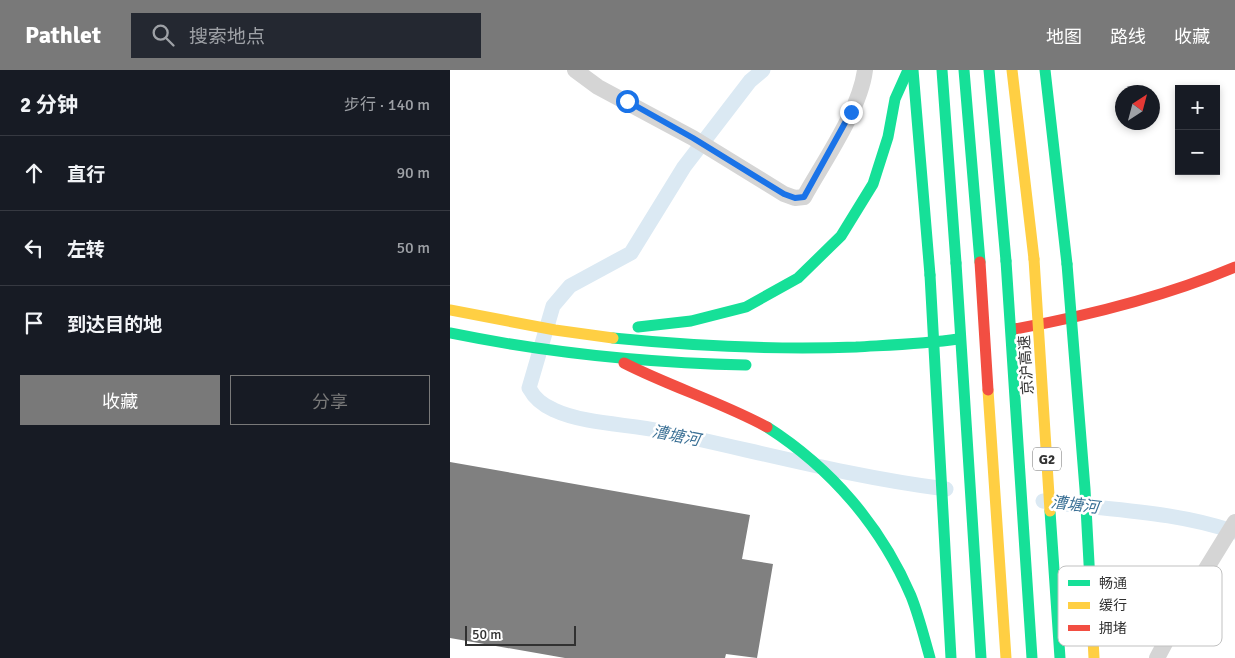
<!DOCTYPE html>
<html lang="zh">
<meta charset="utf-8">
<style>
:root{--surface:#171b24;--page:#242831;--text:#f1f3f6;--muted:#9ea1a6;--line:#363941;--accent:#797979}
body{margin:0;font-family:Signika,"Noto Sans SC",sans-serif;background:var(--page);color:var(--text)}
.controls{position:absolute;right:15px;top:15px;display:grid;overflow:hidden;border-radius:0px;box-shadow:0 2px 8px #0003}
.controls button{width:45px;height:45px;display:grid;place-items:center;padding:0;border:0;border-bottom:1px solid var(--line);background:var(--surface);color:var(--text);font:25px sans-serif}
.compass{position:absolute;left:665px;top:15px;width:45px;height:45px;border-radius:50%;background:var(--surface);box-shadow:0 2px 8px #0003;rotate:36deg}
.scale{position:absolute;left:15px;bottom:12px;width:111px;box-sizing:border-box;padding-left:5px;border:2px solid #313131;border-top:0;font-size:14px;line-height:18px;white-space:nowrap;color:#313131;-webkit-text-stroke:4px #fff;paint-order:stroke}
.stop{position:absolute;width:15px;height:15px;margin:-11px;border:4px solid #1a73e8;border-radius:50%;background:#fff}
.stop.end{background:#1a73e8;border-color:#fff;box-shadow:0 1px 5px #0008}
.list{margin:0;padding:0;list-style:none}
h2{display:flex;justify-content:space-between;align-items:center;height:65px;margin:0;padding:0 20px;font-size:21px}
h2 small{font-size:16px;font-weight:400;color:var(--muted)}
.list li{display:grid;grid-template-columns:32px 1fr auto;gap:15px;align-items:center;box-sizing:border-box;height:75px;padding:0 20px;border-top:1px solid var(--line)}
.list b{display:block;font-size:19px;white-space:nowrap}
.list em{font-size:16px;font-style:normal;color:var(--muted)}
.actions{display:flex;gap:10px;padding:15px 20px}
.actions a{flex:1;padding:11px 0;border:1px solid var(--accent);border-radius:0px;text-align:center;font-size:18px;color:var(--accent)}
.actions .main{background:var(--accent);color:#fff}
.icon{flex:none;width:28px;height:28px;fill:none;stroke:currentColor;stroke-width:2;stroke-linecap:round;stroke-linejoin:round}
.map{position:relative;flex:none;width:785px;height:588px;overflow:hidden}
header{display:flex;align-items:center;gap:30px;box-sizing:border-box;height:70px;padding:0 25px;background:var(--accent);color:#fff}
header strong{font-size:24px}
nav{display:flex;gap:28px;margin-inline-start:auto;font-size:18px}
.search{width:350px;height:45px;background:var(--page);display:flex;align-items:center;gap:12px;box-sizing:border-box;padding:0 18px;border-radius:0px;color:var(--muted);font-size:19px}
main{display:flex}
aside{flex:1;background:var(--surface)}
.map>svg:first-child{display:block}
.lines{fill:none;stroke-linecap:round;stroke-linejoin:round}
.canal{stroke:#dbe9f3;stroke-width:15}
.building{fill:#808080}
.street{stroke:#d5d5d5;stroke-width:16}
.fast{stroke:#16e098;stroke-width:11}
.slow{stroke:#ffcf43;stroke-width:11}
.jam{stroke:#f24e42;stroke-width:11}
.fast-bridge{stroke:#16e098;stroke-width:11}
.slow-bridge{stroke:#ffcf43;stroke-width:11}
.jam-bridge{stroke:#f24e42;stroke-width:11}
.route{stroke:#1a73e8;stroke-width:6}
.labels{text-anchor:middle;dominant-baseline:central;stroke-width:5;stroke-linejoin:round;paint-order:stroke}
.shield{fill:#fff;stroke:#6f6f6f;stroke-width:1}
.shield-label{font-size:14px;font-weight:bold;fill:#313131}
.street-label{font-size:15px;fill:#313131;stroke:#fff}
.water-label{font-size:16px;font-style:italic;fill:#3c7196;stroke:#fff}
.key{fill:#fff;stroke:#c1c1c1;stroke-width:1}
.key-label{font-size:14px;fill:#313131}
</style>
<header>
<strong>Pathlet</strong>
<div class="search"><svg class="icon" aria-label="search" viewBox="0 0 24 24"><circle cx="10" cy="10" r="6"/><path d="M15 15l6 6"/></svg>搜索地点</div>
<nav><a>地图</a><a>路线</a><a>收藏</a></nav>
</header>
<main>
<aside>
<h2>2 分钟<small>步行 · 140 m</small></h2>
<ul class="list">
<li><svg class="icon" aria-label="ahead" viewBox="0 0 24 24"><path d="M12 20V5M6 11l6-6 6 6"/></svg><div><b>直行</b></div><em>90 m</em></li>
<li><svg class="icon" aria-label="left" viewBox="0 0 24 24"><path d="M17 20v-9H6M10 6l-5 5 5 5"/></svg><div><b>左转</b></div><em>50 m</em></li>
<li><svg class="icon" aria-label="arrive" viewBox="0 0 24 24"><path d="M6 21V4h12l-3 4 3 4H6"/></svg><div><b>到达目的地</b></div></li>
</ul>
<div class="actions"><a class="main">收藏</a><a>分享</a></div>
</aside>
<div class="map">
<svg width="785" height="588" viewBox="0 0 785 588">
<rect width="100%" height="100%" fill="#fff"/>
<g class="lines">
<g class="canal">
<path d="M313 0 300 11 234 97 181 183 120 216 103 236 79 318C85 329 92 335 104 340 134 354 178 354 211 361 306 381 400 407 496 419"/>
<path d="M593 431C657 440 725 441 785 462"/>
</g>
</g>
<polygon class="building" points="0,392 300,445 292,489 323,494 307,588 276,584 275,588 115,588 0,568"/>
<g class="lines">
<g class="street">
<path d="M125 0 148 17 243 68 334 124 345 128 354 127C374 91 410 40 415 0"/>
<polyline points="707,588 745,517 785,452"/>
</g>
<g class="fast">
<polyline points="463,0 480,205"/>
<polyline points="492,0 506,193"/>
<polyline points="514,0 530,192"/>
<polyline points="539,0 556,191"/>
<polyline points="595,0 617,194"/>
<polyline points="188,257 241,251 296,237 348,208 391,166 423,114 438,67 445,29 458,0"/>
<path d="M0 263C98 283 196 293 296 295"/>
<path d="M163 268C244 276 324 280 406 277 440 275 474 274 508 269"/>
<path d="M317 357C381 398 431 456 461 526 469 546 474 567 480 588"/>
</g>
<g class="slow">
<polyline points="562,0 584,189"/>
<polyline points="0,240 105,260 163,268"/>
<polyline points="641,530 644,588"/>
</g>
<g class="jam">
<path d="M565 259C641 245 714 227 785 197"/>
<path d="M174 293C221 317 271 332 317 357"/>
</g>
<g class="fast-bridge">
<polyline points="556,191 582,588"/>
<polyline points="506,193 531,588"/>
<polyline points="617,194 635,419 641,530"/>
<polyline points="480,205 501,588"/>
<polyline points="600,441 610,588"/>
</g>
<g class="slow-bridge">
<polyline points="584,189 600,441"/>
<polyline points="538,320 556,588"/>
</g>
<polyline class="jam-bridge" points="530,192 538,320"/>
</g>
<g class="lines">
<polyline class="route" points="177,31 243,68 334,124 345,128 354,127 401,42"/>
</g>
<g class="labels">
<rect class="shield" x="583" y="377.5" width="28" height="23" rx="4"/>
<g class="shield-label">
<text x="597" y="389">G2</text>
</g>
<g class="street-label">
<text transform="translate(576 295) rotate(-94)">京沪高速</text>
</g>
<g class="water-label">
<text transform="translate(226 366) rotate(11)">漕塘河</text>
<text transform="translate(625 435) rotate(7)">漕塘河</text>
</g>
</g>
<rect x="608" y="496" width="164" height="80" rx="8" class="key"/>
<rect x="618" y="510" width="22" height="6" fill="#16e098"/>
<rect x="618" y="532" width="22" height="7" fill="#ffcf43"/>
<rect x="618" y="555" width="22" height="6" fill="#f24e42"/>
<g class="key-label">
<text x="649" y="518">畅通</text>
<text x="649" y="540">缓行</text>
<text x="649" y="563">拥堵</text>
</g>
</svg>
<div class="controls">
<button>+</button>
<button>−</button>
</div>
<svg class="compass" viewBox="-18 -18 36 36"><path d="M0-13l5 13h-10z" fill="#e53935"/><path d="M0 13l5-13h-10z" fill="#9ea1a6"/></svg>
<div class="scale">50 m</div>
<div class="stop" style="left:177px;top:31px"></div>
<div class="stop end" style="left:401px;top:42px"></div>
</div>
</main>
